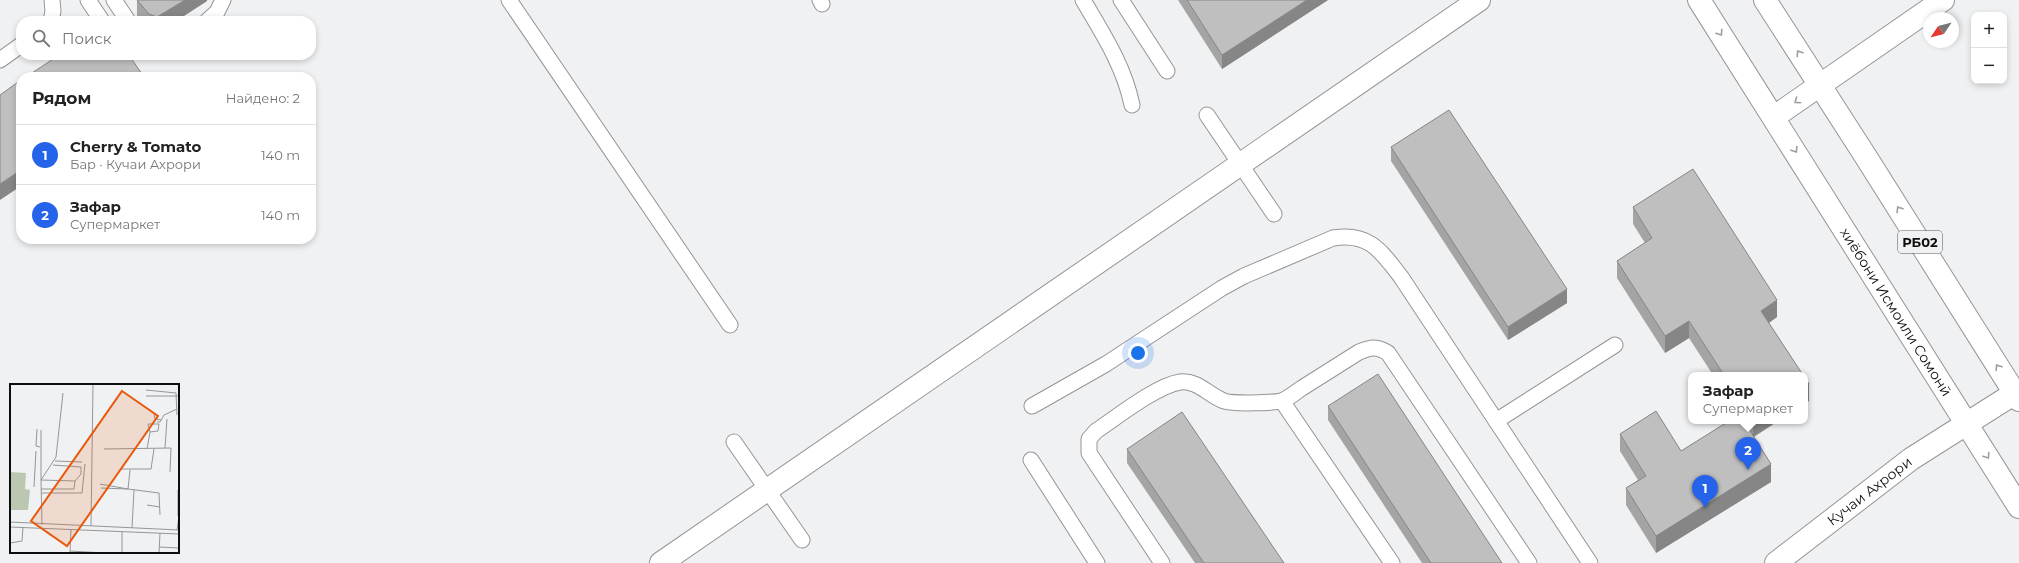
<!DOCTYPE html>
<html lang="ru">
<meta charset="utf-8">
<style>
:root{--surface:#fff;--page:#f6f6f6;--text:#222;--muted:#767676;--line:#e0e0e0;--accent:#2563eb}
body{margin:0;font-family:Montserrat,sans-serif;background:var(--page);color:var(--text)}
.controls{position:absolute;right:12px;top:12px;display:grid;overflow:hidden;border-radius:8px;box-shadow:0 2px 6px #0003}
.controls button{width:36px;height:36px;display:grid;place-items:center;padding:0;border:0;border-bottom:1px solid var(--line);background:var(--surface);color:var(--text);font:20px sans-serif}
.compass{position:absolute;left:1923px;top:12px;width:36px;height:36px;border-radius:50%;background:var(--surface);box-shadow:0 2px 6px #0003;rotate:235deg}
.you{position:absolute;left:1138px;top:353px;width:14px;height:14px;margin:-10px;border:3px solid #fff;border-radius:50%;background:#1a73e8;box-shadow:0 0 0 6px #1a73e833}
.badge{display:grid;place-items:center;width:26px;height:26px;border-radius:50%;background:var(--accent);color:#fff;font-size:13px;font-weight:700}
.pin{position:absolute;translate:-50% -33px;filter:drop-shadow(0 1px 2px #0008)}
.pin::after{content:'';position:absolute;top:21px;width:14px;height:12px;background:inherit;clip-path:polygon(0 0,100% 0,50% 100%)}
.popup{position:absolute;left:1688px;top:372px;width:120px;height:52px;box-sizing:border-box;display:grid;place-content:center;border-radius:8px;background:var(--surface);filter:drop-shadow(0 1px 3px #0005);font-size:13px;white-space:nowrap;color:var(--muted)}
.popup b{font-size:15px;color:var(--text)}
.popup::after{content:'';position:absolute;left:50%;top:100%;margin-left:-8px;border:8px solid transparent;border-top-color:var(--surface)}
.list{margin:0;padding:0;list-style:none}
h2{display:flex;justify-content:space-between;align-items:center;height:52px;margin:0;padding:0 16px;font-size:17px}
h2 small{font-size:13px;font-weight:400;color:var(--muted)}
.list li{display:grid;grid-template-columns:26px 1fr auto;gap:12px;align-items:center;box-sizing:border-box;height:60px;padding:0 16px;border-top:1px solid var(--line)}
.list b{display:block;font-size:15px;white-space:nowrap}
.list p{margin:0;font-size:13px;white-space:nowrap;color:var(--muted)}
.list em{font-size:13px;font-style:normal;color:var(--muted)}
.icon{flex:none;width:22px;height:22px;fill:none;stroke:currentColor;stroke-width:2;stroke-linecap:round;stroke-linejoin:round}
.map{position:relative;flex:none;width:2019px;height:563px;overflow:hidden}
.search{position:absolute;background:var(--surface);box-shadow:0 2px 6px #0003;left:16px;top:16px;width:300px;height:44px;display:flex;align-items:center;gap:10px;box-sizing:border-box;padding:0 14px;border-radius:16px;color:var(--muted);font-size:15px}
.panel{position:absolute;background:var(--surface);box-shadow:0 2px 6px #0003;left:16px;top:72px;width:300px;height:172px;border-radius:16px}
.map>svg:first-child{display:block}
.lines{fill:none;stroke-linecap:round;stroke-linejoin:round}
.service-casing{stroke:#959597;stroke-width:17}
.minor-casing{stroke:#959597;stroke-width:24}
.tertiary-casing{stroke:#959597;stroke-width:24}
.trunk-casing{stroke:#959597;stroke-width:24}
.service{stroke:#fff;stroke-width:15}
.minor{stroke:#fff;stroke-width:22}
.tertiary{stroke:#fff;stroke-width:22}
.trunk{stroke:#fff;stroke-width:22}
.wall{fill:#a4a4a5}
.shaded-wall{fill:#868686}
.building{fill:#bfbfc0;stroke:#868686}
.oneway{stroke:#9f9f9f}
.labels{text-anchor:middle;dominant-baseline:central;stroke-width:3;stroke-linejoin:round;paint-order:stroke}
.shield{fill:#f0f1f2;stroke:#525253;stroke-width:1}
.shield-label{font-size:13px;font-weight:bold;fill:#0e0e0f}
.street-label{font-size:14px;fill:#0e0e0f;stroke:#f0f1f2}
.inset-road{fill:none;stroke:#969697;stroke-width:1}
.view{fill:#e8590c;fill-opacity:0.15;stroke:#e8590c;stroke-width:2}
.inset-edge{fill:none;stroke:#0e0e0f;stroke-width:2}
</style>
<div class="map">
<svg width="2019" height="563" viewBox="0 0 2019 563">
<rect width="100%" height="100%" fill="#f0f1f2"/>
<g class="lines">
<defs>
<g id="service">
<polyline points="88,0 102,21"/>
<polyline points="114,0 128,21"/>
<polyline points="509,0 730,325"/>
<polyline points="820,0 822,4"/>
<path d="M1083 0C1103 34 1124 66 1132 105"/>
<polyline points="1121,0 1167,71"/>
<polyline points="51,21 53,11 52,0"/>
<polyline points="207,21 217,12 223,0"/>
<polyline points="0,60 21,45"/>
<polyline points="1207,115 1274,214"/>
<polyline points="1282,401 1392,563"/>
<path d="M1032 406 1106 364 1222 288 1244 276 1333 238C1369 232 1381 251 1401 277L1590 563"/>
<polyline points="1496,421 1615,345"/>
<polyline points="734,442 802,540"/>
<polyline points="1031,460 1097,563"/>
<path d="M1162 563 1089 453V439L1096 431C1117 417 1156 386 1180 382 1198 380 1208 395 1224 401 1233 404 1271 403 1281 401 1288 399 1296 392 1302 388 1321 376 1340 364 1359 352 1371 347 1377 346 1388 353L1529 563"/>
</g>
<g id="minor">
<polyline points="661,563 1479,0"/>
<path id="s1" d="M1776 563 1911 459 2015 393"/>
</g>
<polyline id="tertiary" points="1774,117 1943,0"/>
<g id="trunk">
<path id="s2" d="M1699 0 2019 507"/>
<polyline points="1765,0 1866,157 2019,400"/>
</g>
</defs>
<use href="#service" class="service-casing"/>
<use href="#minor" class="minor-casing"/>
<use href="#tertiary" class="tertiary-casing"/>
<use href="#trunk" class="trunk-casing"/>
<use href="#service" class="service"/>
<use href="#minor" class="minor"/>
<use href="#tertiary" class="tertiary"/>
<use href="#trunk" class="trunk"/>
</g>
<g class="wall">
<polygon points="137,0 207,1 176,21 141,21 137,16"/>
<polygon points="1178,0 1328,0 1222,69"/>
<polygon points="1391,147 1567,303 1508,340 1391,161"/>
<polygon points="1633,207 1777,317 1769,323 1803,375 1713,375 1689,338 1665,353 1617,278 1617,261 1645,243 1633,224"/>
<polygon points="1328,406 1502,563 1422,563 1328,420"/>
<polygon points="1729,421 1778,421 1754,437 1771,482 1656,553 1626,505 1626,488 1638,480 1620,451 1620,434 1681,451"/>
<polygon points="1127,449 1284,563 1195,563 1127,463"/>
</g>
<g class="shaded-wall">
<polygon points="185,0 207,0 207,1 176,21 157,21 157,17"/>
<polygon points="1307,0 1328,0 1222,69 1222,55"/>
<polygon points="21,170 21,186 0,200 0,184"/>
<polygon points="1567,289 1567,303 1508,340 1508,327"/>
<polygon points="1777,300 1777,317 1761,328 1761,311"/>
<polygon points="1689,321 1689,338 1665,353 1665,336"/>
<polygon points="1809,384 1809,401 1805,404 1805,387"/>
<polygon points="1753,421 1778,421 1753,437"/>
<polygon points="1771,464 1771,482 1656,553 1656,536"/>
</g>
<g class="building">
<polygon points="137,0 185,0 157,17 149,14"/>
<polygon points="1187,0 1307,0 1222,55"/>
<polygon points="59,55 129,55 144,77 26,77"/>
<polygon points="21,80 21,170 0,184 0,95"/>
<polygon points="1449,110 1567,289 1508,327 1391,147"/>
<polygon points="1693,169 1777,300 1761,311 1803,375 1724,375 1689,321 1665,336 1617,261 1652,238 1633,207"/>
<polygon points="1378,374 1502,563 1431,563 1328,406"/>
<polygon points="1805,378 1809,384 1805,387"/>
<polygon points="1656,411 1681,451 1729,421 1744,421 1771,464 1656,536 1626,488 1646,476 1620,434"/>
<polygon points="1182,412 1284,563 1204,563 1127,449"/>
</g>
<defs><path id="oneway-chevron" d="M-2-3.5L2.5 0L-2 3.5" fill="none" stroke-width="1.6" stroke-linecap="round" stroke-linejoin="round"/></defs>
<g class="oneway">
<use href="#oneway-chevron" transform="translate(1720 33) rotate(57)"/>
<use href="#oneway-chevron" transform="translate(1799 53) rotate(-123)"/>
<use href="#oneway-chevron" transform="translate(1797 101) rotate(146)"/>
<use href="#oneway-chevron" transform="translate(1795 150) rotate(58)"/>
<use href="#oneway-chevron" transform="translate(1899 209) rotate(-122)"/>
<use href="#oneway-chevron" transform="translate(1998 367) rotate(-122)"/>
<use href="#oneway-chevron" transform="translate(1987 456) rotate(58)"/>
</g>
<g class="labels">
<rect class="shield" x="1898" y="231" width="44" height="22" rx="3"/>
<g class="shield-label">
<text x="1920" y="242">РБ02</text>
</g>
<g class="street-label">
<text stroke="none"><textPath href="#s2" startOffset="369">хиёбони Исмоили Сомонӣ</textPath></text>
<text stroke="none"><textPath href="#s1" startOffset="118">Кучаи Ахрори</textPath></text>
</g>
</g>
<g transform="translate(10 384)">
<rect width="169" height="169" fill="#f0f1f2"/>
<path d="M0 88 16 89 15 105 20 106 18 126H0Z" fill="#bcc7b1"/>
<path class="inset-road" d="M136 6 166 9 167 31M136 12H168M144 29 145 35 151 36M147 38H150L154 31 167 25M27 45 26 62 30 63M31 46V96L65 97M155 64 157 35M94 65 161 64 160 88M137 65 140 48 148 47 149 40H138L140 48M45 77 72 78M111 85H141L144 65M120 86 118 105 149 109 150 131M90 100 118 105 91 104M24 103 26 67M31 105H64L65 97 71 90V83L43 81M168 106V132M31 109H72L75 80M137 121 150 123M0 138 169 146M32 141 31 96 46 73 53 9M81 142 83 0M0 143 169 150M122 144 124 106M167 146 169 132M0 159 12 157 13 143M149 163 169 164M60 167 95 169M60 169 61 145M112 169V148M149 169 150 149"/>
<path class="view" d="M112 7 148 32 57 162 21 137Z"/>
<rect width="169" height="169" class="inset-edge"/>
</g>
</svg>
<div class="controls">
<button>+</button>
<button>−</button>
</div>
<svg class="compass" viewBox="-18 -18 36 36"><path d="M0-13l5 13h-10z" fill="#e53935"/><path d="M0 13l5-13h-10z" fill="#767676"/></svg>
<div class="you"></div>
<div class="pin badge" style="left:1705px;top:508px">1</div>
<div class="pin badge" style="left:1748px;top:470px">2</div>
<div class="popup"><b>Зафар</b>Супермаркет</div>
<div class="search"><svg class="icon" aria-label="search" viewBox="0 0 24 24"><circle cx="10" cy="10" r="6"/><path d="M15 15l6 6"/></svg>Поиск</div>
<section class="panel">
<h2>Рядом<small>Найдено: 2</small></h2>
<ul class="list">
<li><span class="badge">1</span><div><b>Cherry &amp; Tomato</b><p>Бар · Кучаи Ахрори</p></div><em>140 m</em></li>
<li><span class="badge">2</span><div><b>Зафар</b><p>Супермаркет</p></div><em>140 m</em></li>
</ul>
</section>
</div>
